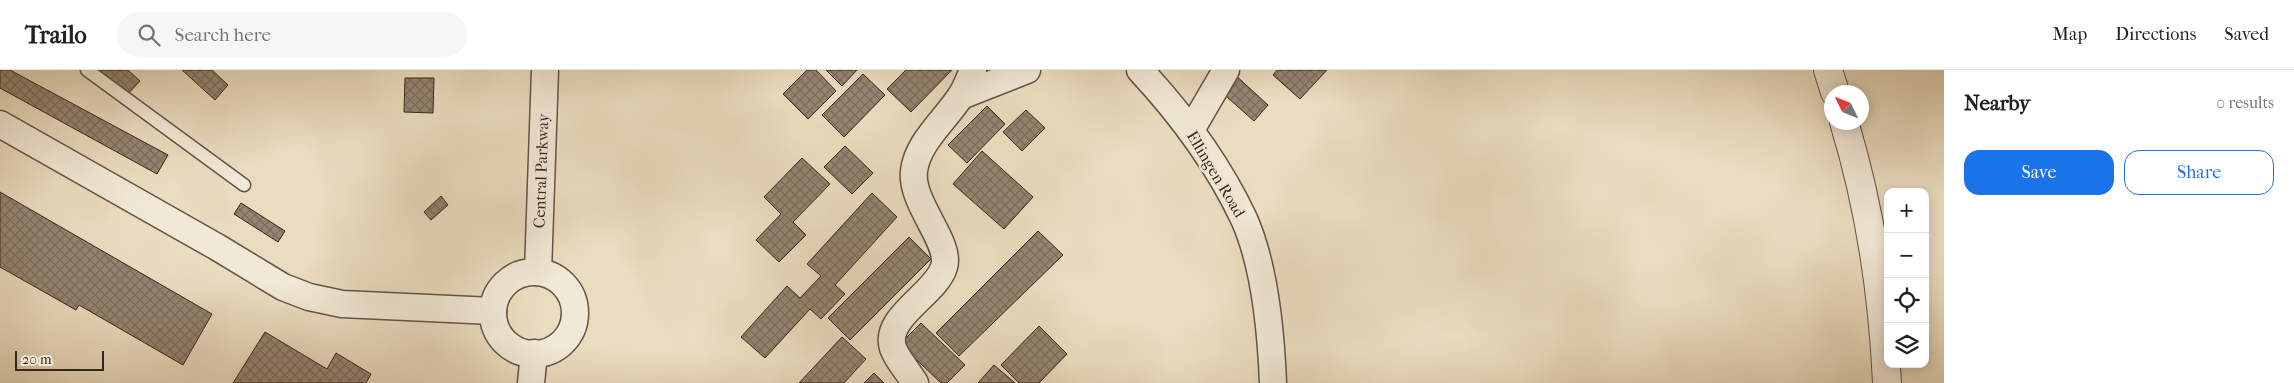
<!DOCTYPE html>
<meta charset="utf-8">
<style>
:root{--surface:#fff;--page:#f6f6f6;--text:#202124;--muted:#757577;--line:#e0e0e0;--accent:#1a73e8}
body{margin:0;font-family:"IM FELL French Canon",serif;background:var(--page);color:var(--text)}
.controls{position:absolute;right:15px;bottom:15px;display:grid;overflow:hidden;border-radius:10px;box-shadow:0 2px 12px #0003}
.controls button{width:45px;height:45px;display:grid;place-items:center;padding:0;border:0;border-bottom:1px solid var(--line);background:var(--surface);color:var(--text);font:25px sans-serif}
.compass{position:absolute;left:1824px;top:15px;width:45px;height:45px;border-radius:50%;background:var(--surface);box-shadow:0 2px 12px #0003;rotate:313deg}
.scale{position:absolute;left:15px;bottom:12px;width:89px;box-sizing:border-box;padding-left:5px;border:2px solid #36271d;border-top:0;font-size:14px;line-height:18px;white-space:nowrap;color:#36271d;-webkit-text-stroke:4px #f1e8d5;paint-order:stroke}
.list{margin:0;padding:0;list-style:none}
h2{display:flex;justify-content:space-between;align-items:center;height:65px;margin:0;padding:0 20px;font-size:21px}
h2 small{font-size:16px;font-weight:400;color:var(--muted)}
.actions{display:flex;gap:10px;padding:15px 20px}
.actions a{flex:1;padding:11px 0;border:1px solid var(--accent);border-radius:15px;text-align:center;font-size:18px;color:var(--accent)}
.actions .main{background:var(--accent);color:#fff}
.icon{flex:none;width:28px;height:28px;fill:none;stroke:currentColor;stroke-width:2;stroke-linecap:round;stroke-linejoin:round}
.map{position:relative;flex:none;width:1944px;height:313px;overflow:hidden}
header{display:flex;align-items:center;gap:30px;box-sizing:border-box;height:70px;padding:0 25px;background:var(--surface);border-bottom:1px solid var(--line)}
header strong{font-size:24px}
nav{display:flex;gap:28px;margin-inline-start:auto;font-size:18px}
.search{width:350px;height:45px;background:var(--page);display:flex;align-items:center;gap:12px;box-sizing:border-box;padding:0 18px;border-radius:28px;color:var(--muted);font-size:19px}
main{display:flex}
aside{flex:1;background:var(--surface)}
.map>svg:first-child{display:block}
.building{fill:url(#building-cross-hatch);stroke:#36271d}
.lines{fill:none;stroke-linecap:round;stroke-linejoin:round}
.service-casing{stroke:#635446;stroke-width:15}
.minor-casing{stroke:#635446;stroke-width:29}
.tertiary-casing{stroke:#635446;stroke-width:30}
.service{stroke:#f1e8d5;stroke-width:12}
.minor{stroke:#f1e8d5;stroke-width:26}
.tertiary{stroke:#f1e8d5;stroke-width:28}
.labels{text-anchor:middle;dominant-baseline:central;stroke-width:5;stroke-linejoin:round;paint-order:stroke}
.street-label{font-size:16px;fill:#36271d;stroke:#f1e8d5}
</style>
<header>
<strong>Trailo</strong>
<div class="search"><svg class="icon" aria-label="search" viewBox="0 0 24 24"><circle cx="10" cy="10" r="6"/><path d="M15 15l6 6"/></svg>Search here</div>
<nav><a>Map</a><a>Directions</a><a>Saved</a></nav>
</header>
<main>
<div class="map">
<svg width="1944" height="313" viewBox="0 0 1944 313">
<defs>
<pattern id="building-cross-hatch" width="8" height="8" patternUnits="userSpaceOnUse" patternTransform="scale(1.25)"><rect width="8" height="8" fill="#948571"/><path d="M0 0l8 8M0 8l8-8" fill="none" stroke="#7a6d5c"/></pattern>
</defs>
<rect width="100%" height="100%" fill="#eadcbf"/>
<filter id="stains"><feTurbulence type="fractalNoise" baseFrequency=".004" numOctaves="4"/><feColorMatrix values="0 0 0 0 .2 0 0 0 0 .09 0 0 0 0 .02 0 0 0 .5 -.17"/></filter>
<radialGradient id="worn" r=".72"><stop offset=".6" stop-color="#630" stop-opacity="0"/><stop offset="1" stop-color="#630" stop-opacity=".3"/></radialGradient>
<g class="building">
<polygon points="0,0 10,0 168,85 157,104 0,18"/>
<polygon points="99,0 128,0 140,11 126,26"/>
<polygon points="182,0 212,0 228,15 215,30"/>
<polygon points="807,0 816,0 836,21 808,49 783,24"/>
<polygon points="826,0 857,0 842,16"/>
<polygon points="906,0 952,0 911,42 887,19"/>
<polygon points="1277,0 1327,0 1300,29 1273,5"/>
<polygon points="1233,3 1268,35 1254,51 1218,19"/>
<polygon points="863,4 885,25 844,67 822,45"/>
<polygon points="405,8 434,8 433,43 404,42"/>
<polygon points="987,36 1005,54 967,93 948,75"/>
<polygon points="1026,40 1045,58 1022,81 1003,62"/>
<polygon points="845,76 873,103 852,124 824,97"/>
<polygon points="982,81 1033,127 1004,159 953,114"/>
<polygon points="802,88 830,114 793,152 806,165 779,192 756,170 781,144 764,127"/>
<polygon points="0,122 212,244 183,295 79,235 76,240 0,197"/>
<polygon points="872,123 897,147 835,215 845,224 821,249 810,239 765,288 741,267 787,216 800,228 821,206 807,194"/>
<polygon points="441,126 448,135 431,150 424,142"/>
<polygon points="241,133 285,161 278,172 234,144"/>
<polygon points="1038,161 1063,185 959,286 936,263"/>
<polygon points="909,167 931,189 850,270 828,248"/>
<polygon points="921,253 965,295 947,313 941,313 900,274"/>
<polygon points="1039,256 1067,284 1039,313 1019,313 1001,295"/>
<polygon points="265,262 327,299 336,283 371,304 366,313 233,313"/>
<polygon points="842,267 866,289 844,313 799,313"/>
<polygon points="994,295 1015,313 978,313"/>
<polygon points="874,303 884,313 864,313"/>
</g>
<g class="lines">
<defs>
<polyline id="service" points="87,0 244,115"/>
<g id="minor">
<path d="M1140 0C1181 44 1218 94 1244 149 1265 196 1271 262 1273 313"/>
<polyline points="961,26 1027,0"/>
<polyline points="0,54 217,177 283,217 309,227 342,234 493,241"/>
<polyline points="1191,60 1226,0"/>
<polyline points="538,202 545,0"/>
<circle cx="534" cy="243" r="41"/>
<polyline points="531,313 534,283"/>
<path d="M915 313C908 301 898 291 893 278 883 247 936 224 944 197 952 173 910 133 914 101 917 73 945 50 960 27 966 19 969 9 973 0"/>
</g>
<g id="tertiary">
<polyline points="1828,0 1835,22"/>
<path d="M1844 52C1870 137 1883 224 1887 313"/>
</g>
</defs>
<use href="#service" class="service-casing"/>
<use href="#minor" class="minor-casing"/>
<use href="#tertiary" class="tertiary-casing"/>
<use href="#service" class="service"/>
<use href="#minor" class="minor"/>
<use href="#tertiary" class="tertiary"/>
</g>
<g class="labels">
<g class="street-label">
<text transform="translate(541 101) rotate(-88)">Central Parkway</text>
<text transform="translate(1216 104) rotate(59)">Ellingen Road</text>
</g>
</g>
<rect width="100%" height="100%" filter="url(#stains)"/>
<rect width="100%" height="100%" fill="url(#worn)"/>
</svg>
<div class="controls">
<button>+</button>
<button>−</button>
<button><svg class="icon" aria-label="locate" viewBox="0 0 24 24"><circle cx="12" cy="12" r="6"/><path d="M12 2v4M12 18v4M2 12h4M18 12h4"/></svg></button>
<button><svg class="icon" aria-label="layers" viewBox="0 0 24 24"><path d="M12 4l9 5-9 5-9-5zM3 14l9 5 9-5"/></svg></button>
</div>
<svg class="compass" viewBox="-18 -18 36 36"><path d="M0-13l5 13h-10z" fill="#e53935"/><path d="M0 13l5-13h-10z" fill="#757577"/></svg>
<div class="scale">20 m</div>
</div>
<aside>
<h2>Nearby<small>0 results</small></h2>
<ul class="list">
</ul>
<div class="actions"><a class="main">Save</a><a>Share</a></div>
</aside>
</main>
